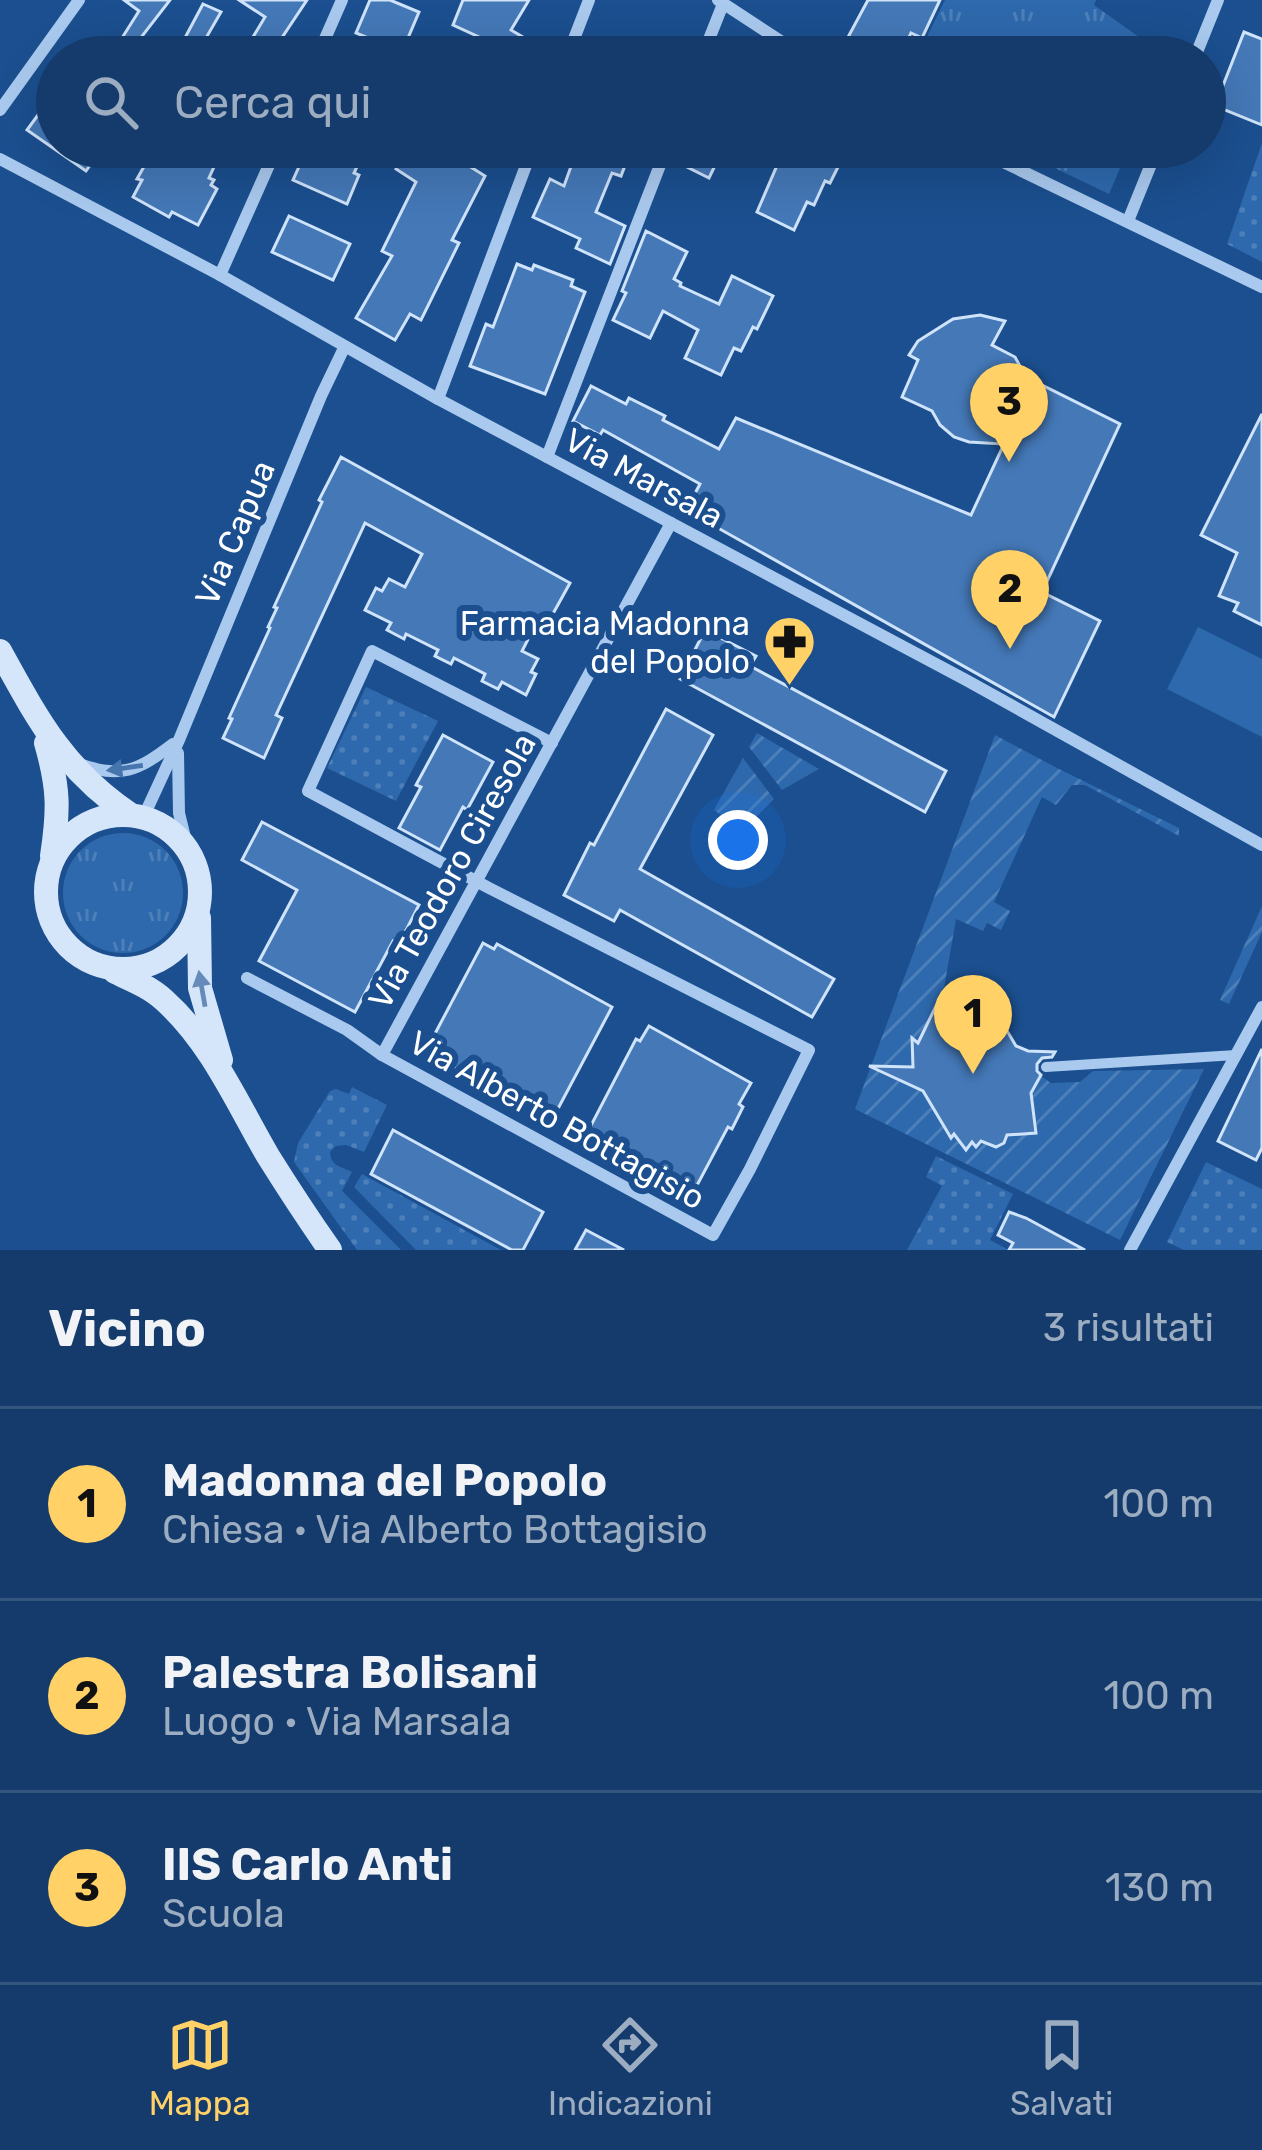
<!DOCTYPE html>
<html lang="it">
<meta charset="utf-8">
<style>
:root{--surface:#143b6b;--page:#214673;--text:#f1f3f6;--muted:#9dadc1;--line:#33557e;--accent:#ffd166}
body{margin:0;font-family:Rubik,sans-serif;background:var(--page);color:var(--text)}
.you{position:absolute;left:738px;top:840px;width:42px;height:42px;margin:-30px;border:9px solid #fff;border-radius:50%;background:#1a73e8;box-shadow:0 0 0 18px #1a73e833}
.badge{display:grid;place-items:center;width:78px;height:78px;border-radius:50%;background:var(--accent);color:#111;font-size:39px;font-weight:700}
.pin{position:absolute;translate:-50% -99px;filter:drop-shadow(0 3px 6px #0008)}
.pin::after{content:'';position:absolute;top:63px;width:42px;height:36px;background:inherit;clip-path:polygon(0 0,100% 0,50% 100%)}
.list{margin:0;padding:0;list-style:none}
h2{display:flex;justify-content:space-between;align-items:center;height:156px;margin:0;padding:0 48px;font-size:51px}
h2 small{font-size:39px;font-weight:400;color:var(--muted)}
.list li{display:grid;grid-template-columns:78px 1fr auto;gap:36px;align-items:center;box-sizing:border-box;height:192px;padding:0 48px;border-top:3px solid var(--line)}
.list b{display:block;font-size:45px;white-space:nowrap}
.list p{margin:0;font-size:39px;white-space:nowrap;color:var(--muted)}
.list em{font-size:39px;font-style:normal;color:var(--muted)}
.icon{flex:none;width:66px;height:66px;fill:none;stroke:currentColor;stroke-width:2;stroke-linecap:round;stroke-linejoin:round}
.map{position:relative;flex:none;width:1262px;height:1250px;overflow:hidden}
.search{position:absolute;background:var(--surface);box-shadow:0 12px 48px #0002;left:36px;right:36px;top:36px;height:132px;display:flex;align-items:center;gap:30px;box-sizing:border-box;padding:0 42px;border-radius:66px;color:var(--muted);font-size:45px}
.sheet{height:732px;background:var(--surface)}
nav{display:flex;justify-content:space-around;align-items:center;box-sizing:border-box;height:168px;border-top:3px solid var(--line);background:var(--surface);font-size:33px;color:var(--muted)}
nav a{display:grid;justify-items:center;gap:6px}
nav .on{color:var(--accent)}
.map>svg:first-child{display:block}
.grass{fill:url(#grass-tufts)}
.park{fill:url(#park-dots)}
.garden{fill:url(#garden-furrows)}
.pitch{fill:#2e69ad}
.building{fill:#4478b7;stroke:#cfe3fa;stroke-width:3}
.lines{fill:none;stroke-linecap:round;stroke-linejoin:round}
.pedestrian{stroke:#a9c9ee;stroke-width:10}
.minor{stroke:#a9c9ee;stroke-width:12}
.secondary{stroke:#d6e6fa;stroke-width:24}
.oneway{fill:#4674ac}
.oneway2{fill:#668bba}
.labels{text-anchor:middle;dominant-baseline:central;stroke-width:12;stroke-linejoin:round;paint-order:stroke}
.street-label{font-size:33px;fill:#fff;stroke:#1b4f8f}
.poi-label{font-size:33px;fill:#fff;stroke:#1b4f8f;text-anchor:end}
</style>
<div class="map">
<svg width="1262" height="1250" viewBox="0 0 1262 1250">
<defs>
<pattern id="grass-tufts" width="24" height="20" patternUnits="userSpaceOnUse" patternTransform="scale(3)"><rect width="24" height="20" fill="#2e69ad"/><path d="M3 7l-1-3M5 7V3M7 7l1-3M15 17l-1-3M17 17v-4M19 17l1-3" fill="none" stroke="#4d80b9"/></pattern>
<pattern id="park-dots" width="8" height="8" patternUnits="userSpaceOnUse" patternTransform="scale(3)"><rect width="8" height="8" fill="#2e69ad"/><path d="M2 2h.1M6 6h.1" fill="none" stroke="#4d80b9" stroke-width="1.8" stroke-linecap="round"/></pattern>
<pattern id="garden-furrows" width="10" height="10" patternUnits="userSpaceOnUse" patternTransform="scale(3)"><rect width="10" height="10" fill="#2e69ad"/><path d="M-1 1l2-2M0 10L10 0M9 11l2-2" fill="none" stroke="#4d80b9"/></pattern>
</defs>
<rect width="100%" height="100%" fill="#1b4f8f"/>
<g class="grass">
<polygon points="945,0 1096,0 1094,5 1167,57 917,57"/>
<polygon points="1011,147 1129,147 1109,194"/>
<circle cx="123" cy="893" r="60"/>
</g>
<g class="park">
<polygon points="1262,143 1262,262 1227,244"/>
<polygon points="366,687 438,721 396,801 327,768"/>
<path d="M352 1087 387 1105 364 1152 346 1145 336 1146 330 1152C331 1167 341 1166 352 1172L342 1191 401 1250H357L294 1162 298 1143 330 1091 336 1089 349 1094Z"/>
<polygon points="936,1156 1013,1194 990,1240 1009,1250 907,1250 942,1186 926,1177"/>
<polygon points="1206,1162 1262,1189 1262,1250 1184,1250 1167,1242"/>
<polygon points="362,1174 501,1250 416,1250 354,1187"/>
</g>
<g class="garden">
<polygon points="757,733 819,769 782,790 749,747"/>
<polygon points="995,735 1057,768 1179,828 1179,836 1085,785 1072,785 1056,805 1042,797 994,902 1010,911 1001,930 987,923 983,931 956,919 941,1006 1051,1083 1080,1082 1093,1071 1204,1069 1120,1240 855,1109"/>
<polygon points="743,758 774,799 743,830 714,810"/>
<polygon points="1262,906 1262,932 1229,1004 1220,1000"/>
</g>
<polygon class="pitch" points="1198,627 1262,659 1262,737 1167,689"/>
<g class="building">
<polygon points="124,0 170,0 139,40 166,57 110,57 139,11"/>
<polygon points="239,0 307,0 269,57 241,57 265,17"/>
<polygon points="370,0 390,0 419,12 402,52 356,33"/>
<polygon points="463,0 529,0 511,30 557,57 470,57 481,38 453,25"/>
<polygon points="868,0 940,0 922,38 911,33 900,57 885,57 847,39"/>
<polygon points="203,4 221,12 195,57 191,57 179,49"/>
<polygon points="1244,32 1262,39 1262,125 1215,106"/>
<polygon points="57,89 57,147 103,147 86,171 27,130"/>
<polygon points="155,147 223,147 209,178 214,180 211,185 217,189 198,225 172,212 169,217 133,197 142,180 137,179"/>
<polygon points="308,147 336,147 361,158 354,173 359,175 347,204 293,180"/>
<polygon points="405,147 439,147 485,176 452,240 459,243 421,320 410,314 395,340 356,318 392,256 382,251 416,182 396,169"/>
<polygon points="578,147 632,147 621,176 612,173 596,212 625,226 610,264 576,248 580,239 533,217 550,179 564,186"/>
<polygon points="677,147 724,147 709,178 673,160"/>
<polygon points="797,147 848,147 830,183 825,181 814,205 807,202 794,230 757,212 782,154 792,158"/>
<polygon points="289,216 350,244 333,280 272,252"/>
<polygon points="646,231 687,252 674,279 681,283 680,286 719,304 732,276 773,296 757,329 753,327 741,351 734,348 721,375 685,358 698,330 663,311 650,338 613,320 626,293 622,291"/>
<polygon points="517,264 532,270 534,265 573,280 571,286 585,292 545,394 470,366 486,324 493,327"/>
<polygon points="980,315 1005,321 992,345 1015,357 1026,377 1120,424 1042,592 1100,621 1054,717 686,510 700,484 603,430 600,435 573,421 591,386 626,404 629,398 665,416 663,420 719,449 736,418 971,515 1004,444 969,442 954,437 940,425 932,411 902,397 918,360 909,355 918,341 953,319"/>
<polygon points="1262,414 1262,625 1234,611 1238,603 1219,596 1237,553 1201,535"/>
<polygon points="341,457 570,583 549,621 540,616 522,651 538,659 531,672 536,674 526,695 502,682 498,689 482,681 485,674 454,658 451,664 435,656 438,650 406,634 404,639 387,630 391,623 365,610 376,588 382,591 389,579 405,587 422,554 365,523 276,715 282,718 264,758 223,738 232,719 229,718 270,628 268,627 277,608 274,607 322,502 319,500"/>
<polygon points="705,630 756,656 750,666 946,771 925,812 680,679"/>
<polygon points="666,709 713,735 640,869 834,979 812,1017 620,910 614,921 564,895 590,843 594,845"/>
<polygon points="443,735 493,762 467,810 463,807 440,850 399,828 421,787 416,785"/>
<polygon points="262,822 419,905 399,944 393,941 355,1012 259,961 297,890 242,860"/>
<polygon points="483,943 494,949 497,944 612,1007 552,1120 438,1059 442,1052 429,1045"/>
<polygon points="981,987 1016,1046 1028,1051 1055,1052 1052,1057 1042,1058 1037,1064 1037,1071 1041,1075 1031,1093 1036,1133 1007,1135 1004,1143 996,1147 981,1141 976,1147 972,1142 966,1150 954,1134 951,1138 923,1091 869,1066 913,1067 912,1038 918,1043 937,1004 956,1014"/>
<polygon points="649,1026 751,1083 739,1104 743,1107 732,1129 728,1127 694,1191 655,1170 653,1174 622,1158 625,1153 587,1133 636,1039 640,1041"/>
<polygon points="1262,1049 1262,1148 1256,1160 1218,1141"/>
<polygon points="393,1130 543,1212 523,1250 512,1250 371,1174"/>
<polygon points="1009,1212 1026,1218 1085,1250 1009,1250 1013,1243 998,1235"/>
<polygon points="586,1230 624,1250 575,1250"/>
</g>
<g class="lines">
<polyline class="pedestrian" points="1046,1067 1236,1055"/>
<g class="minor">
<polyline points="718,0 805,57"/>
<polyline points="317,57 342,0"/>
<polyline points="567,57 589,0"/>
<polyline points="702,57 723,4"/>
<polyline points="1195,57 1218,0"/>
<polyline points="0,110 79,0"/>
<polyline points="972,147 1262,287"/>
<polyline points="0,159 220,275 438,399 966,680 1262,845"/>
<polyline points="1128,221 1158,147"/>
<polyline points="220,275 277,147"/>
<polyline points="438,399 533,147"/>
<polyline points="547,457 667,147"/>
<polyline points="178,753 179,813 188,850"/>
<path d="M77 763C120 780 139 770 173 744"/>
<polyline points="143,818 179,740 321,396 344,348"/>
<polyline points="247,978 347,1030 382,1055 713,1235 750,1169 809,1050 489,888 308,791 372,651 552,743"/>
<polyline points="382,1055 671,523"/>
<polyline points="1130,1250 1262,1007"/>
</g>
<g class="secondary">
<path d="M0 651C38 720 64 770 131 815"/>
<path d="M46 743C59 788 59 810 52 856"/>
<circle cx="123" cy="892" r="77"/>
<polyline points="199,918 200,988 221,1060"/>
<path d="M115 972C132 980 150 987 164 1000 211 1042 237 1103 268 1156 288 1188 309 1220 330 1250"/>
</g>
</g>
<defs><path id="oneway-solid" d="M-6-.8H1V-3.2L6.5 0L1 3.2V.8H-6Z" transform="scale(3)"/></defs>
<use class="oneway" href="#oneway-solid" transform="translate(125 768) rotate(172)"/>
<use class="oneway2" href="#oneway-solid" transform="translate(202 989) rotate(-100)"/>
<defs>
<symbol id="pharmacy-pin" viewBox="-11 -11 22 30"><path d="M0 17L-7.5 6A9.5 9.5 0 1 1 7.5 6Z" fill="#ffd166" stroke="#1b4f8f"/><path d="M-2-6h4v4h4v4h-4v4h-4v-4h-4v-4h4Z" fill="#111"/></symbol>
</defs>
<g fill-rule="evenodd">
<use href="#pharmacy-pin" x="760" y="612" width="59" height="81"/>
</g>
<g class="labels">
<g class="street-label">
<text transform="translate(644 478) rotate(28)">Via Marsala</text>
<text transform="translate(235 533) rotate(-67)">Via Capua</text>
<text transform="translate(452 871) rotate(-61)">Via Teodoro Ciresola</text>
<text transform="translate(557 1120) rotate(29)">Via Alberto Bottagisio</text>
</g>
<g class="poi-label">
<text x="750" y="623">Farmacia Madonna<tspan x="750" dy="38">del Popolo</tspan></text>
</g>
</g>
</svg>
<div class="you"></div>
<div class="pin badge" style="left:973px;top:1074px">1</div>
<div class="pin badge" style="left:1010px;top:649px">2</div>
<div class="pin badge" style="left:1009px;top:462px">3</div>
<div class="search"><svg class="icon" aria-label="search" viewBox="0 0 24 24"><circle cx="10" cy="10" r="6"/><path d="M15 15l6 6"/></svg>Cerca qui</div>
</div>
<section class="sheet">
<h2>Vicino<small>3 risultati</small></h2>
<ul class="list">
<li><span class="badge">1</span><div><b>Madonna del Popolo</b><p>Chiesa · Via Alberto Bottagisio</p></div><em>100 m</em></li>
<li><span class="badge">2</span><div><b>Palestra Bolisani</b><p>Luogo · Via Marsala</p></div><em>100 m</em></li>
<li><span class="badge">3</span><div><b>IIS Carlo Anti</b><p>Scuola</p></div><em>130 m</em></li>
</ul>
</section>
<nav>
<a class="on"><svg class="icon" aria-label="map" viewBox="0 0 24 24"><path d="M3 6l6-2 6 2 6-2v14l-6 2-6-2-6 2zM9 4v14M15 6v14"/></svg>Mappa</a>
<a><svg class="icon" aria-label="directions" viewBox="0 0 24 24"><path d="M12 3l9 9-9 9-9-9zM9 14v-3h6M13 9l2 2-2 2"/></svg>Indicazioni</a>
<a><svg class="icon" aria-label="saved" viewBox="0 0 24 24"><path d="M7 4h10v16l-5-4-5 4z"/></svg>Salvati</a>
</nav>
